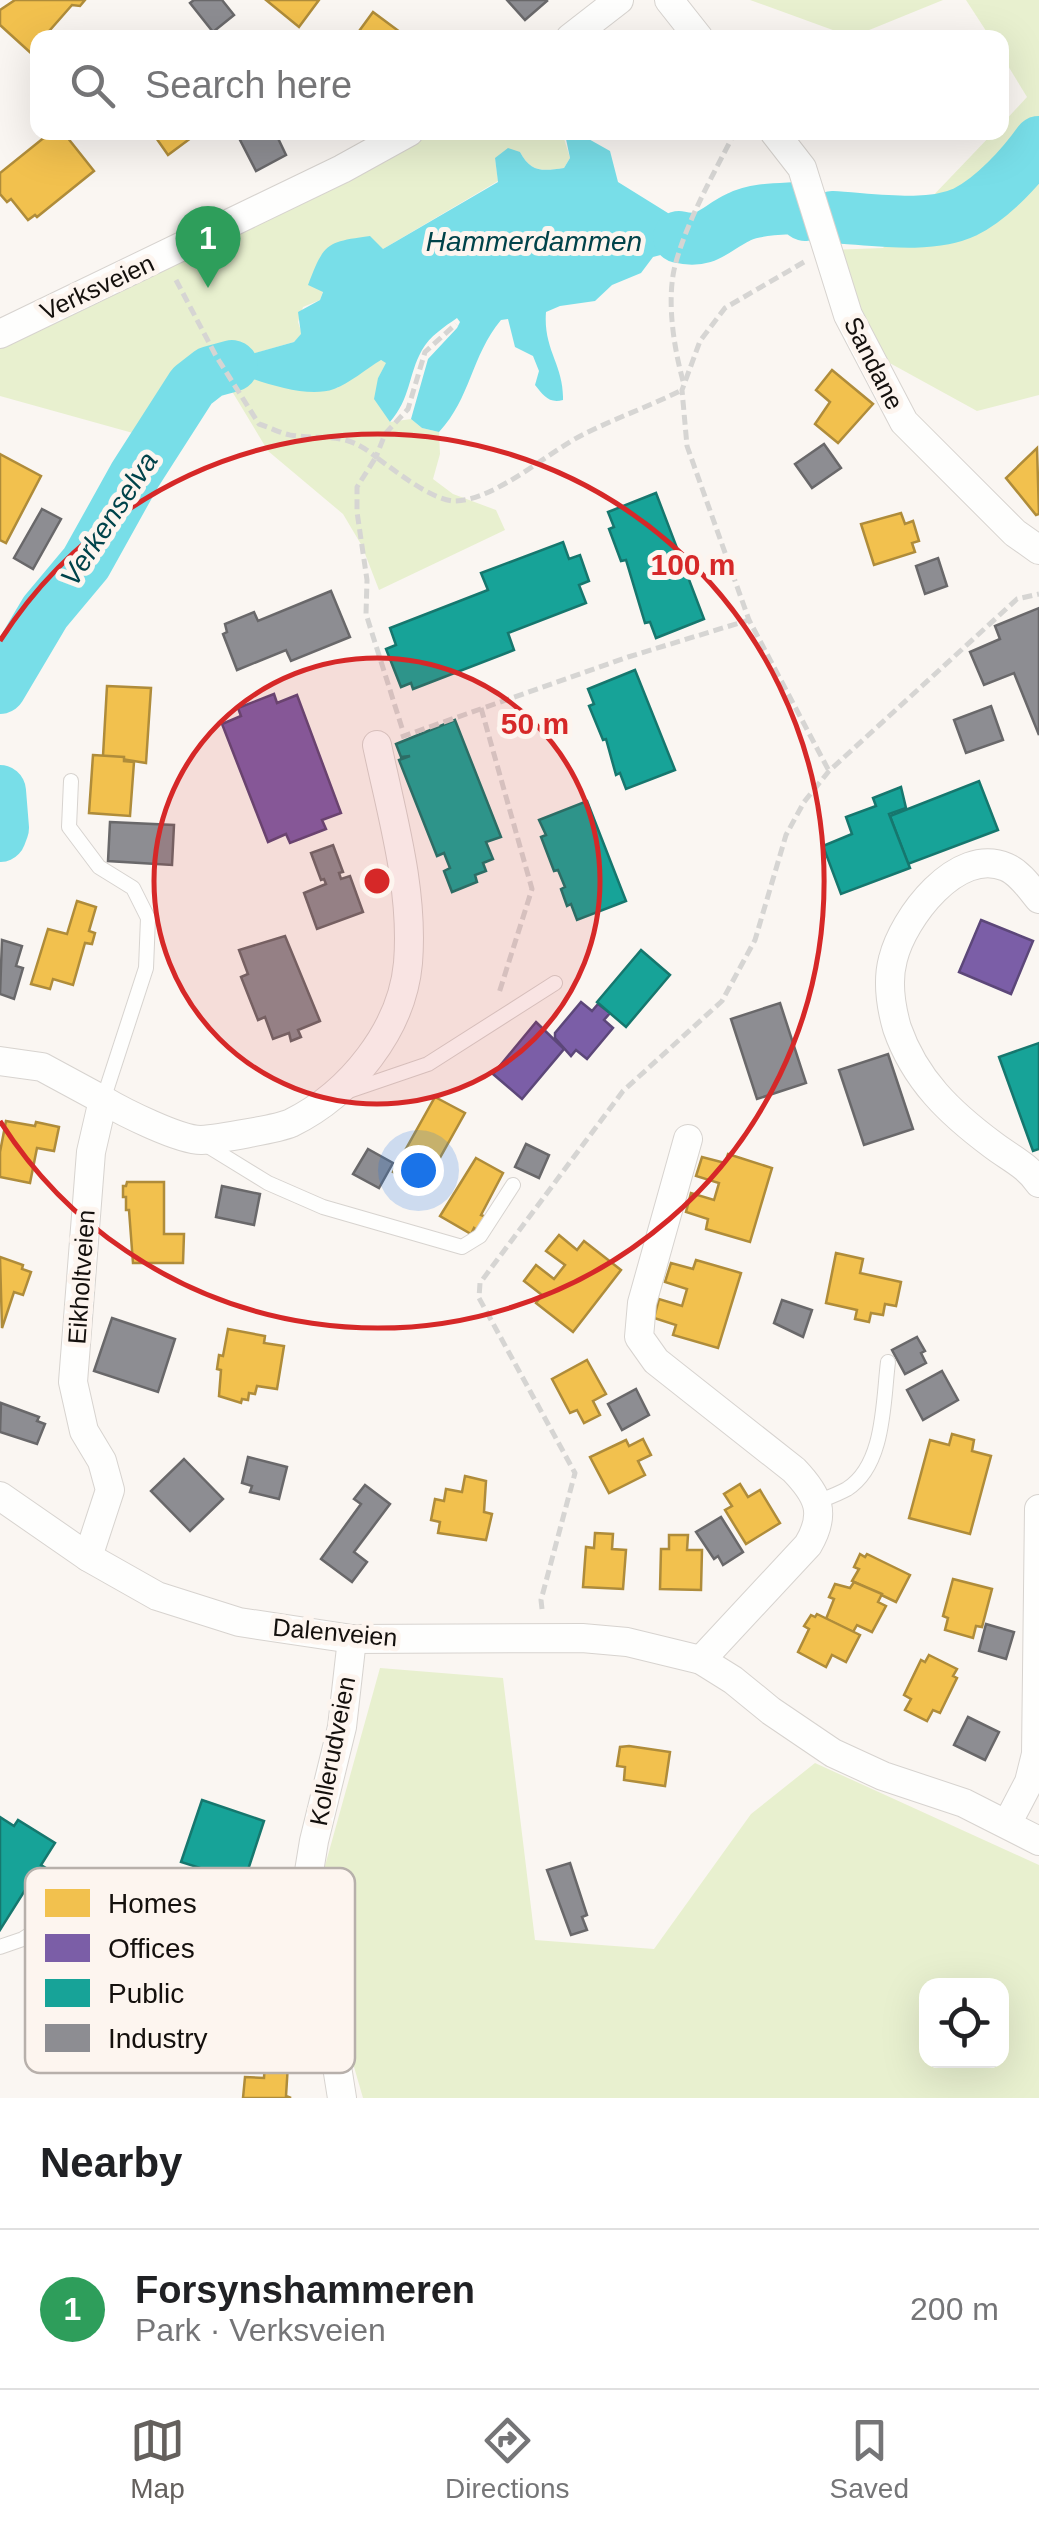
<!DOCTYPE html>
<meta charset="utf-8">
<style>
:root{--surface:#fff;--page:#f2f2f2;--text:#202124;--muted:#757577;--line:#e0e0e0;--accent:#64605d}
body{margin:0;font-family:Arial,sans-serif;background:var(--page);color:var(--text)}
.controls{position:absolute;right:30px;bottom:30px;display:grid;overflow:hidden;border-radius:20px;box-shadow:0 10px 40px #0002}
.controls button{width:90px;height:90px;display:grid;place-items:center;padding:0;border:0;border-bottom:2px solid var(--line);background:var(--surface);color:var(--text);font:50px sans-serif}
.you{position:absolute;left:418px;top:1170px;width:35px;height:35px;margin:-25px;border:8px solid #fff;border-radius:50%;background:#1a73e8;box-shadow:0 0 0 15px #1a73e833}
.badge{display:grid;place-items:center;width:65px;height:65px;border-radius:50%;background:var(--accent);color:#fff;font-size:32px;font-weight:700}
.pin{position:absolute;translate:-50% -82px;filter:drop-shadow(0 2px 5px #0008)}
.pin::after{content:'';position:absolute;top:52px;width:35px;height:30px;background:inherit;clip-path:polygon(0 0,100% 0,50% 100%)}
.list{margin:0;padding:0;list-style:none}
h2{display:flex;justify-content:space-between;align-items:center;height:130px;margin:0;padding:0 40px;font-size:42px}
h2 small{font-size:32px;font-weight:400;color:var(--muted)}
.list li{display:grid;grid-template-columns:65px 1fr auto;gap:30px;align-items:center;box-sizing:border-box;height:160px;padding:0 40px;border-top:2px solid var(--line)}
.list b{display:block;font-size:38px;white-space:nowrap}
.list p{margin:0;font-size:32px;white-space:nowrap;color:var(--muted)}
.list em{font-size:32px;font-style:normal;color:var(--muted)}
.icon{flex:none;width:55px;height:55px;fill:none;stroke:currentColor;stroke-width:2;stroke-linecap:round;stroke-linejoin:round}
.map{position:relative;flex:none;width:1039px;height:2098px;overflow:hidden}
.search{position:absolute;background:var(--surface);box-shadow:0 10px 40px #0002;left:30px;right:30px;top:30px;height:110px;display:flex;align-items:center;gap:25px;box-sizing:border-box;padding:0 35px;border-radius:20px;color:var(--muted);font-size:38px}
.sheet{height:290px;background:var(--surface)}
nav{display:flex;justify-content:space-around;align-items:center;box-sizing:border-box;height:140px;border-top:2px solid var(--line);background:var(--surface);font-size:28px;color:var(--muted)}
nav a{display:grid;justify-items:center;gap:5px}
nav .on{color:var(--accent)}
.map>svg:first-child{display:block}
.green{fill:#e8f0cf;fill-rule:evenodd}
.water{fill:#78dee8}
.homes{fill:#f2c14e;stroke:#af8c3a;stroke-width:2.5}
.offices{fill:#7b5ea7;stroke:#5c4779;stroke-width:2.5}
.public{fill:#17a398;stroke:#16776e;stroke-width:2.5}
.industry{fill:#8d8d92;stroke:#69686a;stroke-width:2.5}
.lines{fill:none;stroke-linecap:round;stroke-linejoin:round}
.river{stroke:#78dee8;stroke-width:52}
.service-casing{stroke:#d7d3cf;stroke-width:16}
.minor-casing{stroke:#d7d3cf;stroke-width:30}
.path{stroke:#d6d5d3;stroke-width:5;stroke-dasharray:10 5;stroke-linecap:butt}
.service{stroke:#fefefd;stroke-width:14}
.minor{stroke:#fefefd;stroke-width:28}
.ring{fill:none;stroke:#d62828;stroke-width:5}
.labels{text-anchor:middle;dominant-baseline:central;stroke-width:10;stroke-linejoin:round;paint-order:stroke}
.street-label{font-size:25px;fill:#14100d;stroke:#fdf5ef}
.water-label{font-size:28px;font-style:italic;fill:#00434a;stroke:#fdf5ef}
.key{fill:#fdf5ef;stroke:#b7b0ab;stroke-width:2.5}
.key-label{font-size:28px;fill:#14100d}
.centre{fill:#d62828;stroke:#fdf5ef;stroke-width:5}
.ring-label{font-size:30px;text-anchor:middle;font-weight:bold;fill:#d62828;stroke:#fdf5ef;stroke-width:10;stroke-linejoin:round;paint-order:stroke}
</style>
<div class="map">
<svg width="1039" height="2098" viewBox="0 0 1039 2098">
<rect width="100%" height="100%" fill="#faf6f2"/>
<g class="green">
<polygon points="750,0 943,0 852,37"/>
<polygon points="966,0 1039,0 1039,395 977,411 866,350 829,250 883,248 993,133 1002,132 1002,124 1027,97 1002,56 1002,38 990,37"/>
<path d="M562 132 570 158 564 168C543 171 531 173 520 152L495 158 498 181 383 249 309 285 323 291 320 300 303 307 298 322 302 334 294 342 231 360 232 366C190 377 180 405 158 440L0 396V340L409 133Z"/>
<polygon points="380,360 387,362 378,378 390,422 411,419 422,428 439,432 440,454 433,479 453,494 496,510 505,530 379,590 362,546 343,514 268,451 227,383 234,372 273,383 337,388"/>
<path d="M380 1668 503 1678 535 1940 654 1949 751 1814 815 1763 1039 1865V2098H363L337 2008 318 1891ZM926 1986H1002V2060H926Z"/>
</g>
<path class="water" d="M578 133 610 151 618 182 684 223 672 252 653 257 641 273 612 285 595 301 560 306 546 312C543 350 564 365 563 400 549 404 543 395 535 385L539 371 533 356 515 347 508 319 501 320C471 356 471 398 439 432L422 428 411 419 428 359 457 328 460 322 457 318C444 327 430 336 422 350 408 375 411 398 390 422L374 399 378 378 386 363 381 360C366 369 350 383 334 389 307 399 260 382 234 372L230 360 294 342 301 334 298 312 320 300 323 292 308 285C324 243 326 242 370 236L383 249 498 182 495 158 508 148 520 152C531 173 543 171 564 168L570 158 566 139Z"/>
<g class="homes">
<polygon points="15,0 85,0 80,6 72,5 43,38 38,38 38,50 33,55 0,25 0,10"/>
<polygon points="266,0 319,0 299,27"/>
<polygon points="373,12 408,38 354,38"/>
<polygon points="51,132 63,132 94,171 37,217 35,215 28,220 11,199 7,202 0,194 0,173"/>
<polygon points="152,132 199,132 168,155"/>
<polygon points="832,370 873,404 838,443 815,424 830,402 816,390"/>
<polygon points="1037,448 1039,514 1036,515 1006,478"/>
<polygon points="0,454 41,476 6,543 0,540"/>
<polygon points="901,513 905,524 913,521 919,541 912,543 915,552 874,565 861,524"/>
<polygon points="107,686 151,688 146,763 103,756"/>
<polygon points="93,755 124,757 124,761 134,762 130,816 89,813"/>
<polygon points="77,901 96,907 89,931 95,933 92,944 85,943 73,985 53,979 50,989 31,984 48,929 67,934"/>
<polygon points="435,1097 465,1113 423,1188 393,1172"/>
<polygon points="6,1121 35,1126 36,1122 59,1127 54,1151 37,1148 30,1183 0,1177 0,1152"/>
<polygon points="728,1154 772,1168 750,1242 706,1229 708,1219 686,1212 691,1193 714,1200 719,1183 696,1176 702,1157 725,1163"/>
<polygon points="476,1158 503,1173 481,1215 486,1217 478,1231 474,1228 471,1234 440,1216"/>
<polygon points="127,1182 164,1182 164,1234 184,1234 183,1263 133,1263 129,1210 126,1210 126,1197 123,1197 123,1186 126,1186"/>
<polygon points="559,1235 577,1250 584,1241 621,1270 573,1332 536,1303 542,1295 524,1281 536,1265 554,1279 565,1265 546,1251"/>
<polygon points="836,1253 863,1259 860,1273 901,1282 896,1306 885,1304 883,1315 871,1313 869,1322 855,1319 857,1310 826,1303"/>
<polygon points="0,1257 23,1265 22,1269 31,1272 23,1295 14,1292 2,1328"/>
<polygon points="696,1260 741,1273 718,1348 673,1335 676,1325 654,1318 659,1299 682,1306 687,1289 665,1282 671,1263 693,1269"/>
<polygon points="228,1329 265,1336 264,1343 284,1346 277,1389 257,1386 255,1394 249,1393 248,1400 242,1399 241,1403 219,1396 221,1370 217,1369 219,1355 223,1356"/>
<polygon points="587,1360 606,1394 593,1401 600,1415 584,1423 577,1410 570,1413 552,1379"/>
<polygon points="952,1434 974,1440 972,1451 991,1456 970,1534 909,1518 930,1440 949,1445"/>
<polygon points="643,1439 651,1455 638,1461 645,1475 609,1493 590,1457 626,1440 629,1446"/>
<polygon points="465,1476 486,1481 484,1512 492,1514 486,1540 438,1533 440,1522 431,1520 435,1499 444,1501 446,1489 462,1492"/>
<polygon points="740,1484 748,1497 760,1490 780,1523 746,1544 725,1510 732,1506 724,1494"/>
<polygon points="595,1533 613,1534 612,1549 626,1550 623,1589 583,1587 586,1547 594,1548"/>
<polygon points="669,1535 688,1535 687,1550 702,1550 701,1590 660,1589 661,1549 669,1549"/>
<polygon points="860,1554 865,1557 867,1554 910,1575 896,1602 852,1581 859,1569 854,1567"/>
<polygon points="953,1579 992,1589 982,1627 976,1626 973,1638 945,1630 948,1618 943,1616"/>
<polygon points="854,1582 882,1594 878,1602 886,1606 872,1632 857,1625 853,1632 826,1619 834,1599 829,1597 835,1584 850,1588"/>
<polygon points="817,1614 860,1635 846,1662 832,1655 826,1667 798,1652 809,1629 804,1626 811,1615 815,1617"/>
<polygon points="929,1655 957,1669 953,1676 957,1678 940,1713 933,1710 927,1721 905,1710 911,1699 904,1695 921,1660 925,1662"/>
<polygon points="629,1746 670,1752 665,1786 624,1780 625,1767 617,1766 620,1747"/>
<polygon points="265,2062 288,2064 286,2096 291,2098 243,2098 245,2077 264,2078"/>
</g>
<g class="offices">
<polygon points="274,694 277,703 297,695 341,813 322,820 326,829 290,843 286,834 268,842 222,724 241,716 238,708"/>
<polygon points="981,920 1033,941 1011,994 959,972"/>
<polygon points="581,1002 592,1011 598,1004 610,1013 604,1020 613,1028 587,1059 576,1050 571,1056 555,1038 555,1033"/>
<polygon points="536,1022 564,1049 522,1099 493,1074"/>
</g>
<g class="public">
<polygon points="656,493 704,619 656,638 650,622 645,623 626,560 621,561 609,529 614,527 608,512"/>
<polygon points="563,542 569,559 580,555 589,581 579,585 586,603 508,633 514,650 413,689 411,683 401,687 386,649 396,645 390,628 488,590 481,573"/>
<polygon points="635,670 675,770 626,789 620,773 616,775 606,739 603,740 589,706 594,704 588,689"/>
<polygon points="455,720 501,837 486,842 493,859 483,863 486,871 475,875 477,882 452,892 444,871 450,868 444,853 437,856 399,760 410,756 401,757 396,744"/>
<polygon points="979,781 998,830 908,864 890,816"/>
<polygon points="901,787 906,808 889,814 910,868 841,894 823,846 852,834 846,817 876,806 873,798"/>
<polygon points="587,801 626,901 577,920 571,904 567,906 561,889 565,887 558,870 554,871 541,837 546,835 539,820"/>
<polygon points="641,950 670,975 626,1027 597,1002"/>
<polygon points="1039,1043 1039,1149 1033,1151 999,1057"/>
<polygon points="202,1800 264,1821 244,1882 181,1862"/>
<polygon points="0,1817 14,1826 18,1820 55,1843 41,1865 49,1870 40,1884 32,1879 0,1930"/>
</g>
<g class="industry">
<polygon points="194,0 222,0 234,15 213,32 190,3"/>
<polygon points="507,0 546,0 547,1 525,20"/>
<polygon points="254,132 275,132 286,155 256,171 240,140"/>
<polygon points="824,444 841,468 812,488 795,464"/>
<polygon points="42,509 61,519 33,569 14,558"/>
<polygon points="938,558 947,586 925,594 916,566"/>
<polygon points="331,591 350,637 291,661 286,650 237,670 223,634 227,632 225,624 254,612 258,621"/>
<polygon points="1039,608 1039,735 1014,673 984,685 970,652 1000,639 995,626"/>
<polygon points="991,706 1003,740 966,753 954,720"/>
<polygon points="110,822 174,825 172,865 108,861"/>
<polygon points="333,845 343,872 339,873 341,879 350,876 363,912 317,929 304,893 326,884 324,879 321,880 311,853"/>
<polygon points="285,936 320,1021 298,1030 301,1037 291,1041 289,1033 273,1039 265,1017 258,1020 241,977 248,974 239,950"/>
<polygon points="2,940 22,946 16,966 23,968 14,999 0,994"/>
<polygon points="780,1003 806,1083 757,1099 731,1019"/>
<polygon points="888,1054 913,1129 864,1145 839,1070"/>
<polygon points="526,1144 549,1155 539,1178 515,1167"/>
<polygon points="368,1149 393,1163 379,1188 353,1174"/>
<polygon points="222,1186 260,1194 254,1225 216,1217"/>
<polygon points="782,1300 812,1310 803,1337 774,1323"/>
<polygon points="112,1318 175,1339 158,1392 94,1371"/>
<polygon points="917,1337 925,1351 921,1353 926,1363 905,1374 892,1350"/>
<polygon points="942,1371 958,1400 923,1420 907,1390"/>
<polygon points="636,1389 649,1415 622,1430 608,1404"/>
<polygon points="1,1403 39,1417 37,1421 45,1424 37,1444 0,1432"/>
<polygon points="248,1457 287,1467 279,1499 250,1492 252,1486 242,1483"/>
<polygon points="184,1459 223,1499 190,1531 151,1491"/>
<polygon points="365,1485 390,1504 354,1552 367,1562 352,1582 321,1559 361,1504 354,1499"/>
<polygon points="721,1517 743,1552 723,1565 718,1556 714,1559 696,1532"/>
<polygon points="986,1624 1014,1632 1006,1659 979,1651"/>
<polygon points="968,1717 999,1732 985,1760 954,1745"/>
<polygon points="570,1863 587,1915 582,1917 587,1930 571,1935 547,1870"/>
</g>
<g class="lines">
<g class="river">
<path d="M832 217C871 219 929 229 965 212 993 198 1022 166 1039 142"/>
<path d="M679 237C708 244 715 228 739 217 755 209 778 209 796 208L805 215"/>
<polyline points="0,688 45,612 86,563 135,475 192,386 210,372 232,366"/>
<polyline points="0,791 3,828 0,836"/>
</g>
<defs>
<g id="service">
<polyline points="71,781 69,827 99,867 133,888 148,918 146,968 103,1100"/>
<polyline points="346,1092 428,1064 555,983"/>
<polyline points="203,1143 268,1183 323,1207 462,1247 480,1236 513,1185"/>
<path d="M817 1502C827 1498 838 1494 847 1489 885 1465 883 1401 888 1362"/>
<polyline points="0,1947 23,1939 79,1903 110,1897 246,1932 302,1932"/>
</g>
<g id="minor">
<polyline points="669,0 699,38"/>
<polyline points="570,38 619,0"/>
<polyline points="774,132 802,168 848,315 904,422 1015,533 1039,550"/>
<polyline points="0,334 342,169 409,132"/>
<path d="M1039 899C1030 888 1020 873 1006 867 957 846 903 918 893 959 887 981 891 1007 897 1028 915 1080 950 1113 993 1145 1010 1158 1027 1165 1039 1183"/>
<polyline points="0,1061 42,1067 103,1100 91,1152 73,1382 84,1431 102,1461 110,1490 88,1557"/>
<path d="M103 1100C123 1112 179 1140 201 1140 218 1139 277 1129 291 1123 350 1094 402 1030 408 963 414 890 392 816 377 745"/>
<path d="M688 1139 642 1303 639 1337 656 1361 794 1470C818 1495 827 1513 808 1545L701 1660"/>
<polyline points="0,1496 88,1557 157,1596 239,1622 352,1639 582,1638 627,1642 701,1660 733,1680 771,1711 833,1753 883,1776 964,1803 1039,1841"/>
<polyline points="1007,1824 1029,1782 1036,1754 1039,1509"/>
<polyline points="342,2098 335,2054 305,1952 302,1914 314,1841 342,1727 352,1639"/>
</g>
</defs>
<use href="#service" class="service-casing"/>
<use href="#minor" class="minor-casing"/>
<g class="path">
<polyline points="804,262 725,308 700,341 682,390 687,446 749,620 829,771"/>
<path d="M176 280 216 356 259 424C269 427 280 433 290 435 328 441 343 430 376 457L385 434 408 409 425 352 456 324"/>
<path d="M683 381C674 348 667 304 674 270 684 226 714 173 735 132"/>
<polyline points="481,708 532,889 499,993"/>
<path d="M402 728 366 614 367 580 357 512V487L376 457C394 470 434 502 456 501 497 499 548 452 584 434 616 418 650 406 682 390"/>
<polyline points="401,737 628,657 749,620"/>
<polyline points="542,1609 541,1600 575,1473 479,1298 480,1283 623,1091 722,1001 755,940 786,835 804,802 829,771 1017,599 1039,594"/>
</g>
<use href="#service" class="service"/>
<use href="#minor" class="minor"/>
</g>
<circle cx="377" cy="881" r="223" fill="#d62828" fill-opacity=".12"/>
<g class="ring">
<circle cx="377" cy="881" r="223"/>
<path d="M0 641A447 447 0 1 1 0 1121"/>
</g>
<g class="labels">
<g class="street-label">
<text transform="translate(97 287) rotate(-25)">Verksveien</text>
<text transform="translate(874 363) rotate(63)">Sandane</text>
<text transform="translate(81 1277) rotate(-86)">Eikholtveien</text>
<text transform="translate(335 1632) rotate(5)">Dalenveien</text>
<text transform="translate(332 1751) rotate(-79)">Kollerudveien</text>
</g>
<g class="water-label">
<text x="534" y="241">Hammerdammen</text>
<text transform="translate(109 519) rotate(-57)">Verkenselva</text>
</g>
</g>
<rect x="25" y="1868" width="330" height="205" rx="15" class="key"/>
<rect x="45" y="1889" width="45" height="28" fill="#f2c14e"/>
<rect x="45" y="1934" width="45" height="28" fill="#7b5ea7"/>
<rect x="45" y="1979" width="45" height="28" fill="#17a398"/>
<rect x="45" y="2024" width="45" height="28" fill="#8d8d92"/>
<g class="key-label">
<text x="108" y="1913">Homes</text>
<text x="108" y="1958">Offices</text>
<text x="108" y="2003">Public</text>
<text x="108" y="2048">Industry</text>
</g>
<circle cx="377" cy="881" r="15" class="centre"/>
<g class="ring-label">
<text x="693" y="575">100 m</text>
<text x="535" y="734">50 m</text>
</g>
</svg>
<div class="controls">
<button><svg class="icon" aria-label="locate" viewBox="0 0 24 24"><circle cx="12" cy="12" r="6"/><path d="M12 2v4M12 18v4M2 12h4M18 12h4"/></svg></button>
</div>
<div class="you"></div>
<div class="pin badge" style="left:208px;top:288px;background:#2e9e5b">1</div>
<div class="search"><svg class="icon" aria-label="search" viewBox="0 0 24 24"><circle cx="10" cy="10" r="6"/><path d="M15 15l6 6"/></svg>Search here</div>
</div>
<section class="sheet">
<h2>Nearby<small></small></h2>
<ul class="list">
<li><span class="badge" style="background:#2e9e5b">1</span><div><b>Forsynshammeren</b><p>Park · Verksveien</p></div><em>200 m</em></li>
</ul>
</section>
<nav>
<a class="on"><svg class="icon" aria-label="map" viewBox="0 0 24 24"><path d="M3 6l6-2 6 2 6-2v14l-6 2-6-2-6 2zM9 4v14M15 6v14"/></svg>Map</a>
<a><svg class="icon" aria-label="directions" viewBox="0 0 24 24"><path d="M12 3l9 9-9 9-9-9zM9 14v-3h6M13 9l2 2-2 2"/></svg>Directions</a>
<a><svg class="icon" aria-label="saved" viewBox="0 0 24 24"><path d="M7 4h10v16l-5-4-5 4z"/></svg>Saved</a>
</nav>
